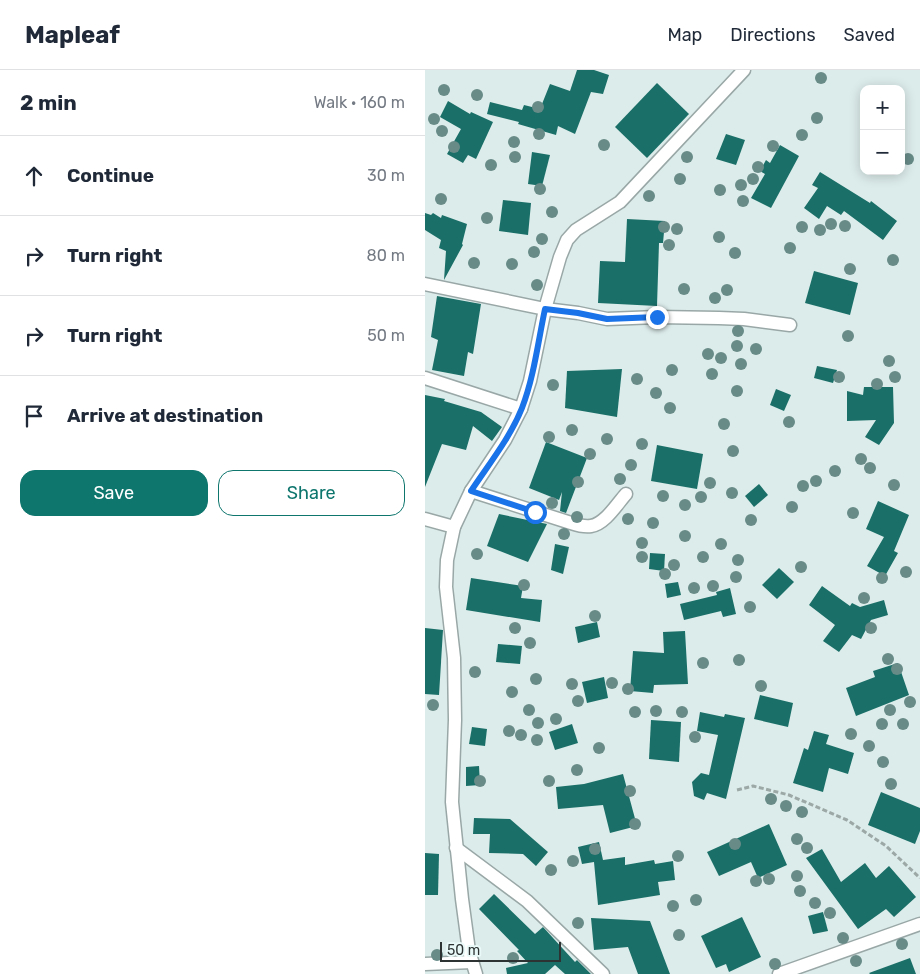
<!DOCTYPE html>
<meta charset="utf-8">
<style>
:root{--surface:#fff;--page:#f6f6f7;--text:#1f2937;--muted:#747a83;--line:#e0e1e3;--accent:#0f766e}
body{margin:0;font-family:Rubik,sans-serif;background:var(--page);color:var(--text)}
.controls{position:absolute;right:15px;top:15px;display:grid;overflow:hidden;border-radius:10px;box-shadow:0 2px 12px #0003}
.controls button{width:45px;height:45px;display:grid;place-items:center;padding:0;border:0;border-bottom:1px solid var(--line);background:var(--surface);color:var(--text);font:25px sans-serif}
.scale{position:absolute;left:15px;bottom:12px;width:121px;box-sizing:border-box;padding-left:5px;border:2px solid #2d3333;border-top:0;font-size:14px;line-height:18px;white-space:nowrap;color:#2d3333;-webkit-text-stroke:4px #e9f9f7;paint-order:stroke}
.stop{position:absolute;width:15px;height:15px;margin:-11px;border:4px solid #1a73e8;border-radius:50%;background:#fff}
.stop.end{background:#1a73e8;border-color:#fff;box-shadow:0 1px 5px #0008}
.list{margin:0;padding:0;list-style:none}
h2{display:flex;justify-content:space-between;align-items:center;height:65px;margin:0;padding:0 20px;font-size:21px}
h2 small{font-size:16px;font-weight:400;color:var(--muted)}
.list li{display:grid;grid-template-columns:32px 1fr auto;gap:15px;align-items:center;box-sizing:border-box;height:80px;padding:0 20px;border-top:1px solid var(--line)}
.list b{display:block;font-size:19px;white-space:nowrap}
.list em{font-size:16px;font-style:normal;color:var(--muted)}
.actions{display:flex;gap:10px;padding:15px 20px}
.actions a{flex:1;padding:11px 0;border:1px solid var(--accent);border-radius:15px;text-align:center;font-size:18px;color:var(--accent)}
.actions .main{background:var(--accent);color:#fff}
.icon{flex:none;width:28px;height:28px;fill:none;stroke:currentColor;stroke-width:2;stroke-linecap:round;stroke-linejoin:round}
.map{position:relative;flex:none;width:495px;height:904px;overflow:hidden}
header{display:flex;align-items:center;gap:30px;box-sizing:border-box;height:70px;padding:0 25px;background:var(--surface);border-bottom:1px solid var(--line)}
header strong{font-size:24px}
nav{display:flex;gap:28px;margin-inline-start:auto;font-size:18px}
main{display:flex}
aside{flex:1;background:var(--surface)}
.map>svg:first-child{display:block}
.building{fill:#1a6f68}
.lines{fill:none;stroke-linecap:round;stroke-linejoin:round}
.street-casing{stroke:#99a8a6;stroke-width:15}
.path{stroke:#9ba8a6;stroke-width:3;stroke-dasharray:5 2.5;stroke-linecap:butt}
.street{stroke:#fff;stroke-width:12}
.tree{fill:#688b88}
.route{stroke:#1a73e8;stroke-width:6}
</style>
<header>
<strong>Mapleaf</strong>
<nav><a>Map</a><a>Directions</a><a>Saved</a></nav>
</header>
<main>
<aside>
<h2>2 min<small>Walk · 160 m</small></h2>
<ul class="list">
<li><svg class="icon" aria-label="ahead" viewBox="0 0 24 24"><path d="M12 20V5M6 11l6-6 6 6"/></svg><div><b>Continue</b></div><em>30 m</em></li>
<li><svg class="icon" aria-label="right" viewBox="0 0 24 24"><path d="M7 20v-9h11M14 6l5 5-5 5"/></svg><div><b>Turn right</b></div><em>80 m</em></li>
<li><svg class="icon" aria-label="right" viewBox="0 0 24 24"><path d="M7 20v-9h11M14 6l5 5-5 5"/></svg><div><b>Turn right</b></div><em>50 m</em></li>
<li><svg class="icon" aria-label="arrive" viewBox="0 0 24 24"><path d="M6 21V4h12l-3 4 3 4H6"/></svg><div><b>Arrive at destination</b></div></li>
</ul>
<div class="actions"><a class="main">Save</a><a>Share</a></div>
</aside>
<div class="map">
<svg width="495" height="904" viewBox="0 0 495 904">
<rect width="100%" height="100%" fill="#dcecea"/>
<g class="building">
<polygon points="152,0 169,0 184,5 178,24 166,22 150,64 133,56 131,65 93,54 94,52 62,44 65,32 97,40 99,35 115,39 125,14 145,21"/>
<polygon points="232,13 264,44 222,88 190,57"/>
<polygon points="23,31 45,44 46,42 68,52 51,89 43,85 38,93 22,84 36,59 15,47"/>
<polygon points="301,64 320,70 311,95 291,89"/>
<polygon points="355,75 374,86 346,138 326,128 340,104 335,101 341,90 345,93"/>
<polygon points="107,82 125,85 117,116 103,114"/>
<polygon points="395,102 445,133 446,131 472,151 458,170 419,141 416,145 402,136 394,149 379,138 393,118 387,115"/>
<polygon points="78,130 106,133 103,165 74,161"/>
<polygon points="0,143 6,145 8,143 16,148 17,145 42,154 37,174 38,175 19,210 21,181 14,178 16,170 0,160"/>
<polygon points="202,149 240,151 238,173 234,173 232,236 173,233 175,191 200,192"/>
<polygon points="389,201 433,213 425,245 380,233"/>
<polygon points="12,226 56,234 48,284 43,282 39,306 7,300 13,270 6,267"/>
<polygon points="392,296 412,300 408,313 389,308"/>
<polygon points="197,299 192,347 140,338 142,301"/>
<polygon points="439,317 468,317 469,353 454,375 440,367 451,350 422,351 422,321 438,325"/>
<polygon points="351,319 366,325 359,341 345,335"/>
<polygon points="0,325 20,329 19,331 56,342 77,357 67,371 48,356 41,380 17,374 0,417"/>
<polygon points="121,372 162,388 141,443 135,441 137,422 134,430 104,418"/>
<polygon points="232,375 278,384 272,419 226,411"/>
<polygon points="334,414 343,425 329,437 320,426"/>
<polygon points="453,431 484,445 469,481 473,483 460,506 442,496 459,467 441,459"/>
<polygon points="74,444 122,454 103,492 62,476"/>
<polygon points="130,474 144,477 138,504 126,500"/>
<polygon points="225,483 240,484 239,501 224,499"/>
<polygon points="354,498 369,512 352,529 337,515"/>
<polygon points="46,508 98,516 96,528 117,530 115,552 41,540"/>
<polygon points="253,512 256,525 242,528 240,514"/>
<polygon points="397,516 425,536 427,533 435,537 459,530 463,545 446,550 436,569 427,565 414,582 398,571 410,555 384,535"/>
<polygon points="305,518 311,544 298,547 296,541 259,550 255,534 292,525 291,522"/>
<polygon points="172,552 175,567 153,573 150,557"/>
<polygon points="0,558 18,560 14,625 0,624"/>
<polygon points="260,561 263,614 229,615 228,623 205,621 208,581 239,583 238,562"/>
<polygon points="73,574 97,576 95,594 71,592"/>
<polygon points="473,593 484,625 431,646 421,618 450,607 448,601"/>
<polygon points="179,607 183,628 162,633 157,612"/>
<polygon points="335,625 368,633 363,657 329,649"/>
<polygon points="275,642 299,647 300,644 320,648 301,729 282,723 279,730 269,726 267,712 276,703 284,705 293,665 272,661"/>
<polygon points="226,650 256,652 254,692 224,689"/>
<polygon points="147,654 153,673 130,680 124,662"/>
<polygon points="47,657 62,659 60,676 44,674"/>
<polygon points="389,661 404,665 401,674 429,683 423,704 404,698 398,722 368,713 379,678 383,680"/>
<polygon points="54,696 55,715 41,716 41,697"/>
<polygon points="198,704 212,756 185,763 178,735 133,739 131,717 159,714"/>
<polygon points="456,722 495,738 495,761 490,774 443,755"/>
<polygon points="49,748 85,749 123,782 111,796 98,784 64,783 65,764 48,764"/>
<polygon points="344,754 362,795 333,808 326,792 294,806 282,782"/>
<polygon points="174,772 178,790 200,787 200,795 229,790 230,794 248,791 250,810 233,812 235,825 173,835 169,792 157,794 153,777"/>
<polygon points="397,779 416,812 440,793 451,808 464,796 491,827 469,847 461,839 433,859 381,788"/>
<polygon points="0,783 14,784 13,825 0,825"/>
<polygon points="69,824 110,864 118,857 150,892 152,890 166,904 140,904 130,895 120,904 82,904 81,898 103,893 92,881 94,880 54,839"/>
<polygon points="398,842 403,861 388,864 383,846"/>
<polygon points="317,847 336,887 304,902 301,894 291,898 276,866"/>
<polygon points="166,848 225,851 245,904 213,904 203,877 169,880"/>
<polygon points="485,888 491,904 445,904 444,903"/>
</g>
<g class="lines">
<defs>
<g id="street">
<polyline points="0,214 120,239 153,243 182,249 232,247 294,248 319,249 365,255"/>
<polyline points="0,308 96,339"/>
<path d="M46 421 146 453C152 455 159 457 166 456 180 454 192 434 201 424"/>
<polyline points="0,449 29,457"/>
<polyline points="31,778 102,831 178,904"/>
<polyline points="0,894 47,892"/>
<polyline points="51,904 44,881 37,829 27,732 30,650 29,588 21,517 22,490 29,457 46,421 80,370 96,339 105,311 120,239 135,187 142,170 151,160 195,132 319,0"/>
<polyline points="354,904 495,854"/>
</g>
</defs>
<use href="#street" class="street-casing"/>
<polyline class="path" points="312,720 328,716 364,725 422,750 461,776 495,808"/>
<use href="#street" class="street"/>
</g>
<g class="tree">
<circle cx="396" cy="8" r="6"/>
<circle cx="19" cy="20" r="6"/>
<circle cx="52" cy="25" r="6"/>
<circle cx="113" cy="37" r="6"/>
<circle cx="392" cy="48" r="6"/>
<circle cx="9" cy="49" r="6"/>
<circle cx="17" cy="61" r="6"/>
<circle cx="114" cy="64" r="6"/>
<circle cx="377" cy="65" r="6"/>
<circle cx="89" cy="72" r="6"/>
<circle cx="179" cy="75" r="6"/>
<circle cx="348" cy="76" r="6"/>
<circle cx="29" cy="77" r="6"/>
<circle cx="90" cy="87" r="6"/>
<circle cx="262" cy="87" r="6"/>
<circle cx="483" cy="89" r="6"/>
<circle cx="66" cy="95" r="6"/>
<circle cx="333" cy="97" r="6"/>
<circle cx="255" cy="109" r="6"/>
<circle cx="328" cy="109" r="6"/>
<circle cx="316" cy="115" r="6"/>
<circle cx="115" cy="119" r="6"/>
<circle cx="295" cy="120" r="6"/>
<circle cx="224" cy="126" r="6"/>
<circle cx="16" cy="129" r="6"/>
<circle cx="318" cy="131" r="6"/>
<circle cx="127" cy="142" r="6"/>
<circle cx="62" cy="148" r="6"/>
<circle cx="406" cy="154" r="6"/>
<circle cx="420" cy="156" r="6"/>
<circle cx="239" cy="157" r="6"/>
<circle cx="377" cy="157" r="6"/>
<circle cx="252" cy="159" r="6"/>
<circle cx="395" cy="160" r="6"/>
<circle cx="294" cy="167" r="6"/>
<circle cx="117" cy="169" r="6"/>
<circle cx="244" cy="175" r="6"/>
<circle cx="365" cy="178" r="6"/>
<circle cx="109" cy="182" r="6"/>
<circle cx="310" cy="183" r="6"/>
<circle cx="468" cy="190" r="6"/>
<circle cx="49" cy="193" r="6"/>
<circle cx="87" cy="194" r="6"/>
<circle cx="425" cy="199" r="6"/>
<circle cx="112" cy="215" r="6"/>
<circle cx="259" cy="219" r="6"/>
<circle cx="302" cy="220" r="6"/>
<circle cx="290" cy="228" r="6"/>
<circle cx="313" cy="261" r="6"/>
<circle cx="423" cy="266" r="6"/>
<circle cx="312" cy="276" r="6"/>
<circle cx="331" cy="279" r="6"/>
<circle cx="283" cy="284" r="6"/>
<circle cx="296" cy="288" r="6"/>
<circle cx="464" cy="291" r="6"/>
<circle cx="316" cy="294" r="6"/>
<circle cx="247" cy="300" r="6"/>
<circle cx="287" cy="304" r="6"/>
<circle cx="414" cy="307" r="6"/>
<circle cx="470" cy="307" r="6"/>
<circle cx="212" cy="309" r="6"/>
<circle cx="452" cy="314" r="6"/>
<circle cx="128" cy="315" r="6"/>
<circle cx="312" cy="321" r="6"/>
<circle cx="231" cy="323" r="6"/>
<circle cx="245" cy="338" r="6"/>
<circle cx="364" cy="352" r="6"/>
<circle cx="299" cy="354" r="6"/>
<circle cx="147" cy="360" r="6"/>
<circle cx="124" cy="367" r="6"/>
<circle cx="182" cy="369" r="6"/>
<circle cx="217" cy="374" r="6"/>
<circle cx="308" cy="381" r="6"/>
<circle cx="165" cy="384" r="6"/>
<circle cx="436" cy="389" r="6"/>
<circle cx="206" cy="395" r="6"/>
<circle cx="445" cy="398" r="6"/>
<circle cx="410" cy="401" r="6"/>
<circle cx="195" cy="409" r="6"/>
<circle cx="391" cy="411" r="6"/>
<circle cx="153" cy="412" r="6"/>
<circle cx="285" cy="413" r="6"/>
<circle cx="469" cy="415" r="6"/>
<circle cx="378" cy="416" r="6"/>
<circle cx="307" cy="423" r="6"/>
<circle cx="238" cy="426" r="6"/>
<circle cx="276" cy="427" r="6"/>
<circle cx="127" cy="433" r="6"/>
<circle cx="260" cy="435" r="6"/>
<circle cx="367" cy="437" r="6"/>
<circle cx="428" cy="443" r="6"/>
<circle cx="152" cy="447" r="6"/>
<circle cx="203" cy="449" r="6"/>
<circle cx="326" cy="450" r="6"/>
<circle cx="228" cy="453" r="6"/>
<circle cx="139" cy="464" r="6"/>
<circle cx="260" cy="466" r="6"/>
<circle cx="217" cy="473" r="6"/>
<circle cx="296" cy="474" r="6"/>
<circle cx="52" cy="484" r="6"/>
<circle cx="217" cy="487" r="6"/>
<circle cx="278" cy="487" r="6"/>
<circle cx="313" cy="490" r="6"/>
<circle cx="249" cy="495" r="6"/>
<circle cx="376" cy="497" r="6"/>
<circle cx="481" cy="502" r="6"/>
<circle cx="240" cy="504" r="6"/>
<circle cx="311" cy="507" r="6"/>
<circle cx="457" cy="508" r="6"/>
<circle cx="99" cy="515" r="6"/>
<circle cx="288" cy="516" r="6"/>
<circle cx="269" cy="518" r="6"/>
<circle cx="439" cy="528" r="6"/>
<circle cx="325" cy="537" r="6"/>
<circle cx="170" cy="546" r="6"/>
<circle cx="90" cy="558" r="6"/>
<circle cx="446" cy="558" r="6"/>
<circle cx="105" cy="573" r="6"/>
<circle cx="463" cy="589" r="6"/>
<circle cx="314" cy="590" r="6"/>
<circle cx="278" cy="593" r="6"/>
<circle cx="472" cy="599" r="6"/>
<circle cx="50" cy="602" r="6"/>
<circle cx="111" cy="609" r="6"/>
<circle cx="187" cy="613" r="6"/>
<circle cx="147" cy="614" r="6"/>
<circle cx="336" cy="616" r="6"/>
<circle cx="203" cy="619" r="6"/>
<circle cx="87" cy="622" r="6"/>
<circle cx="153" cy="631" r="6"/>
<circle cx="485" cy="632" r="6"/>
<circle cx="8" cy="635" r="6"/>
<circle cx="104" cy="640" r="6"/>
<circle cx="465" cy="640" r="6"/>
<circle cx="231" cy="641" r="6"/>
<circle cx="210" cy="642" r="6"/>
<circle cx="257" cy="642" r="6"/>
<circle cx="131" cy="649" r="6"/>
<circle cx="113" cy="653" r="6"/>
<circle cx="457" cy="654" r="6"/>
<circle cx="478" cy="654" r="6"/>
<circle cx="84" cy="661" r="6"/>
<circle cx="426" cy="664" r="6"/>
<circle cx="96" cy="665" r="6"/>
<circle cx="270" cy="667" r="6"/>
<circle cx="112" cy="670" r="6"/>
<circle cx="444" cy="676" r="6"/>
<circle cx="174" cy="678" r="6"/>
<circle cx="458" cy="692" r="6"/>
<circle cx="152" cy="700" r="6"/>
<circle cx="55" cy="711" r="6"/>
<circle cx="124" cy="711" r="6"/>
<circle cx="466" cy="714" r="6"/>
<circle cx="205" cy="721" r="6"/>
<circle cx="346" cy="729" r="6"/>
<circle cx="361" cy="736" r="6"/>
<circle cx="377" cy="742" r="6"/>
<circle cx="210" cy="754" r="6"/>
<circle cx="372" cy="769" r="6"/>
<circle cx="310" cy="774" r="6"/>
<circle cx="382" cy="778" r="6"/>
<circle cx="170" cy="779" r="6"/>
<circle cx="253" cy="786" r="6"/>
<circle cx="148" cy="791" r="6"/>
<circle cx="126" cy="800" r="6"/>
<circle cx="372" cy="806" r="6"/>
<circle cx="344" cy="809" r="6"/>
<circle cx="331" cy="811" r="6"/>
<circle cx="375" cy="821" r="6"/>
<circle cx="271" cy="830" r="6"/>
<circle cx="390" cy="833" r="6"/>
<circle cx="248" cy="836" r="6"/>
<circle cx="405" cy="843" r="6"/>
<circle cx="153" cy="853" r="6"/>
<circle cx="254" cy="865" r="6"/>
<circle cx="418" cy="868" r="6"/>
<circle cx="477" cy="874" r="6"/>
<circle cx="12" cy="885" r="6"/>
<circle cx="88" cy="888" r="6"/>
<circle cx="431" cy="891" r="6"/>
<circle cx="350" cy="894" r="6"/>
</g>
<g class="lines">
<path class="route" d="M110 442 46 421C64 394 85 368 97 338 109 307 113 272 120 239L153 243 182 249 232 247"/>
</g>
</svg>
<div class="controls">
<button>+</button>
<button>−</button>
</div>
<div class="scale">50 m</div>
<div class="stop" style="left:110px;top:442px"></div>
<div class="stop end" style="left:232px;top:247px"></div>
</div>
</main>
